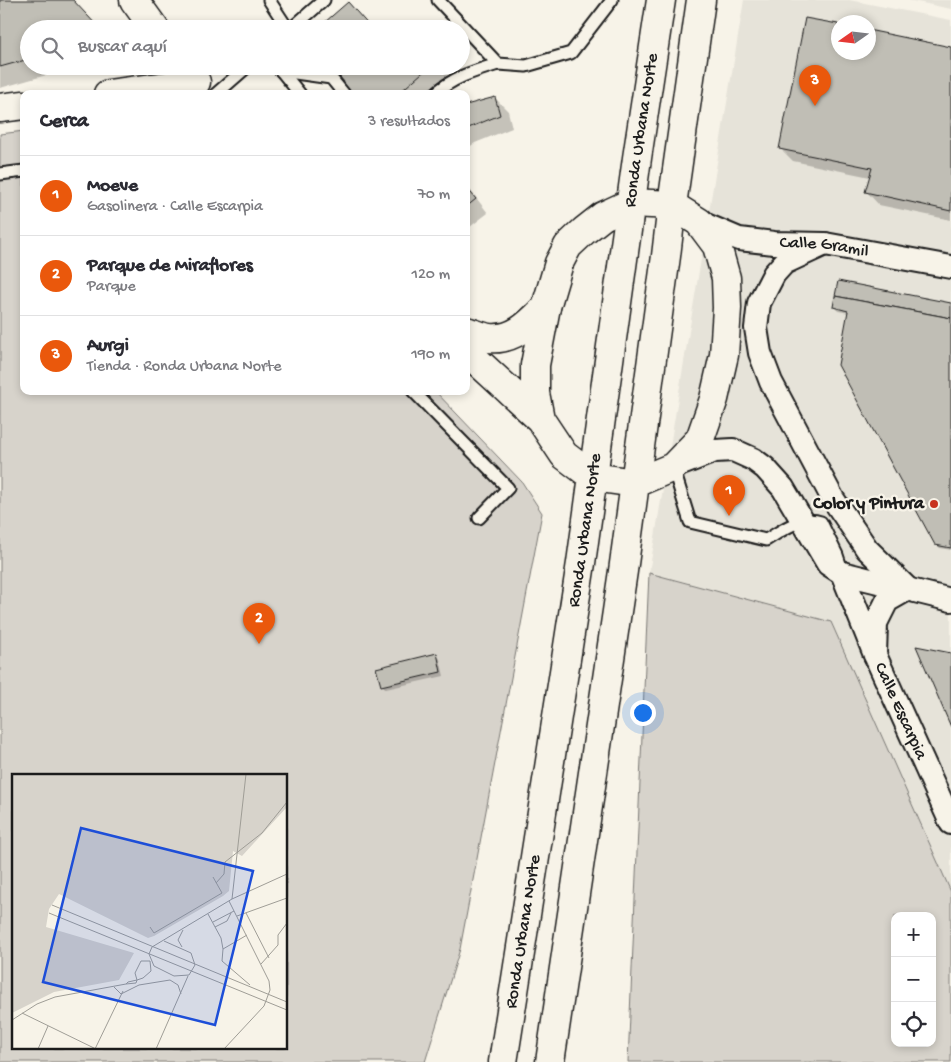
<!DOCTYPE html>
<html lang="es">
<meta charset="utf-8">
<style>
:root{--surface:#fff;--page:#f7f7f7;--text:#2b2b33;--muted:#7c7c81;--line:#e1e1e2;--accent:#ea580c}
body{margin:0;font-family:"Gochi Hand",sans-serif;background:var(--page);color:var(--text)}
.controls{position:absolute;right:15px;bottom:15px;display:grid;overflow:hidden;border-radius:10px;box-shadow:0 2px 8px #0003}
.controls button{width:45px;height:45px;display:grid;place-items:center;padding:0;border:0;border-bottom:1px solid var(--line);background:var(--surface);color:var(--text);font:25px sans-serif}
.compass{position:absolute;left:831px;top:15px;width:45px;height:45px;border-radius:50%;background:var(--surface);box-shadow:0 2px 8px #0003;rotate:256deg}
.you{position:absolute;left:642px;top:712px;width:18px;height:18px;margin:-12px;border:4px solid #fff;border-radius:50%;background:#1a73e8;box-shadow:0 0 0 8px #1a73e833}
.badge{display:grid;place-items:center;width:32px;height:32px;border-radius:50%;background:var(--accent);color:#fff;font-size:16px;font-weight:700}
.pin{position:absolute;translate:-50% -41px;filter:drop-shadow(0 1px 2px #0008)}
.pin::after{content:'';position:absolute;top:26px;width:18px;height:15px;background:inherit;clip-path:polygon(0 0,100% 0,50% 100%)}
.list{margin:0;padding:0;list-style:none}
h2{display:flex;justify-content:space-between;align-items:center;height:65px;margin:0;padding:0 20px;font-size:21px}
h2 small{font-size:16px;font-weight:400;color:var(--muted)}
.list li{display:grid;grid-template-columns:32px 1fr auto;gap:15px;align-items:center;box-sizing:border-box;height:80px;padding:0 20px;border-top:1px solid var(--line)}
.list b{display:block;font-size:19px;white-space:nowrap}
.list p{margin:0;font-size:16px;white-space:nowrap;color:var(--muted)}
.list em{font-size:16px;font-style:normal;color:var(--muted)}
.icon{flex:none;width:28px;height:28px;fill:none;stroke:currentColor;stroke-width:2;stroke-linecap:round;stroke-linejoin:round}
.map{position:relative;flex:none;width:951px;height:1062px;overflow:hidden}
.search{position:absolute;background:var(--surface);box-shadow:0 2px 8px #0003;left:20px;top:20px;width:450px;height:55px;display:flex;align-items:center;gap:12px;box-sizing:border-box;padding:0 18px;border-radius:28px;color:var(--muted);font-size:19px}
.panel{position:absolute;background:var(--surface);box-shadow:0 2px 8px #0003;left:20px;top:90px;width:450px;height:305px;border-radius:10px}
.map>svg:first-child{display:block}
.built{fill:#e6e3d9;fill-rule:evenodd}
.green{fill:#d7d3cb;stroke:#7a7874;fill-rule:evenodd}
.shadow{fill:#0003}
.building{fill:#c0beb5;stroke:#1c1c1c}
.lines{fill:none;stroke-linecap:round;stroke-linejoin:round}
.service-casing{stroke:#1c1c1c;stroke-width:15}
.minor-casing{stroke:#1c1c1c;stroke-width:26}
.tertiary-casing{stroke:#1c1c1c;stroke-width:31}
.primary-casing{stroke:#1c1c1c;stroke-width:31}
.service{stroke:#f7f3e8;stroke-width:11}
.minor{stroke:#f7f3e8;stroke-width:22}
.tertiary{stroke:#f7f3e8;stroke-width:28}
.primary{stroke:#f7f3e8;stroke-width:28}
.poi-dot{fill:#c8321e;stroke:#f7f3e8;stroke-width:2}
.labels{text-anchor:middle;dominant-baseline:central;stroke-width:4.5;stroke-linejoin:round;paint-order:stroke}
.street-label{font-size:18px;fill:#1c1c1c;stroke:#f7f3e8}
.poi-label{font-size:18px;font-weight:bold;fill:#1c1c1c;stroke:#f7f3e8;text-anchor:end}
.inset-road{fill:none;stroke:#9f9d96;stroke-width:1}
.view{fill:#1d4ed8;fill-opacity:0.15;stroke:#1d4ed8;stroke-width:2.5}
.inset-edge{fill:none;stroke:#1c1c1c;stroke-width:2.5}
</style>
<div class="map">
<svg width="951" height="1062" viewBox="0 0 951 1062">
<rect width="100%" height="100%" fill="#f7f3e8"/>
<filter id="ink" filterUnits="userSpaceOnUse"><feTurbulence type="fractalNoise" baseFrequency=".02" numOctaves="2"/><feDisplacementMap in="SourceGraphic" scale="10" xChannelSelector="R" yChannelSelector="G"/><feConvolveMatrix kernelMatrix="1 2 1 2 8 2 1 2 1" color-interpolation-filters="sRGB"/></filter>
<g filter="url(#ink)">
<g class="built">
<path d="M744 0H849L951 20V892L831 622 649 573ZM838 22H868V52H838Z"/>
<polygon points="908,0 951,0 951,9"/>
</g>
<g class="green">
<path d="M24 131V391H435L522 482 542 513 460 949 425 1062H0V134ZM14 776H286V1048H14Z"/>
<path d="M649 573 831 622 951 892V1062H628ZM895 916H932V1043H895Z"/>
</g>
<g class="shadow">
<polygon points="0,0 72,0 29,29 29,66 79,66 0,88"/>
<polygon points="806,19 838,25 838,52 951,48 951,220 879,205 867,192 870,177 793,161 780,148"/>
<polygon points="332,66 442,66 448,74 425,94 333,94 346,82"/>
<polygon points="495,98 508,111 512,128 475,143 466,149 466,106"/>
<polygon points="466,185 488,213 466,230"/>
<polygon points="951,304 951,550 940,548 936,544 849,313 838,311 834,307"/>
<polygon points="436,655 440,659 444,676 386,689 382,685"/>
</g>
<g class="building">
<polygon points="0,0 73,0 100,29 29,29 29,59 0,67"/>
<polygon points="348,2 372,29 317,29"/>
<polygon points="805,18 838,24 838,52 868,52 868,30 951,47 951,211 865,192 872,168 779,149"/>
<polygon points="331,66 430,66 398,94 331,94 344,82"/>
<polygon points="495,97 500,115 466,129 466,105"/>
<polygon points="466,187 476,199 466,207"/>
<polygon points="838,281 951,303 951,318 835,296"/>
<polygon points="835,296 951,318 951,548 935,545 838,365 848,311 833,307"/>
<polygon points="916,646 951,653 951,727"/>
<polygon points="437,653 441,672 381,686 376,668"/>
</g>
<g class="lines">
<defs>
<g id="service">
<polyline points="269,0 288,29"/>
<polyline points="438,0 498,64 526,66 571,53 612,0"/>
<polyline points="291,29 324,0"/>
<polyline points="279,68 300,94"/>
<polyline points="281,71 331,78 344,94"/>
<polyline points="216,94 248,66"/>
<path d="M435 94C453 77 475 71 498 64"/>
<polyline points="0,174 24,171"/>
<polyline points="413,391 508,488 479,518"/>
<path d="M673 467 690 522 766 540C783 530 801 515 821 522L837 555 842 570"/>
</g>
<g id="minor">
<path id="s1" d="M699 222 739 239 774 243 825 244 951 267"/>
<polyline points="825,244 784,263 774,274 759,303 756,328 760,353 771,382 833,499 867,549 908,589 887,601 876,623 875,655"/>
<path id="s2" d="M674 467 715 451 733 450 753 459 765 468 783 488 828 564 842 573 875 655 951 823"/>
<polyline points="842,573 951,600"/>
</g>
<g id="tertiary">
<polyline points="134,0 155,29"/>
<polyline points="108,94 196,82"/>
<polyline points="0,108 24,105"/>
<path d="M466 331C474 333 482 337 489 338 514 341 530 323 546 307"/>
<polyline points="466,351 540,419 564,455 593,477 635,483 673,467 700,439 714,399 724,355 727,308 726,278 717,246 699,222 672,205 631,203 603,216 584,231 568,246 559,263 546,307 535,365 535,393 540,419"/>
</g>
<g id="primary">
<path id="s3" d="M503 1062 581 563 637 158 661 0"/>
<polyline points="550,1062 623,571 666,256 672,205 701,0"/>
</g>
</defs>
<use href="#service" class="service-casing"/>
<use href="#minor" class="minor-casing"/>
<use href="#tertiary" class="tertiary-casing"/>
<use href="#primary" class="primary-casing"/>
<use href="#service" class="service"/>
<use href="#minor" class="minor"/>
<use href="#tertiary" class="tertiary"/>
<use href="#primary" class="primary"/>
</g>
</g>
<circle class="poi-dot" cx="934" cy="504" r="5"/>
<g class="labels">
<g class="street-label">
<text stroke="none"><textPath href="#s3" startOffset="942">Ronda Urbana Norte</textPath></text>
<text stroke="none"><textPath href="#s1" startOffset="129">Calle Gramil</textPath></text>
<text stroke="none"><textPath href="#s3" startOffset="538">Ronda Urbana Norte</textPath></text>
<text stroke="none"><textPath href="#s2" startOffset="381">Calle Escarpia</textPath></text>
<text stroke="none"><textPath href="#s3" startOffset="132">Ronda Urbana Norte</textPath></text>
</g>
<g class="poi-label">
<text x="924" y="504">Color y Pintura</text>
</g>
</g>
<g transform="translate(12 774)">
<rect width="275" height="275" fill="#f7f3e8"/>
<path d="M0 0H275V33L230 82 221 77 217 117 211 122 142 162 136 164 47 120 37 135 34 153 122 179 107 206 42 218 0 239Z" fill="#d7d3cb"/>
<path class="inset-road" d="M204 109 212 100 213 88 250 59 275 28M220 125 234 0M40 131 275 228M37 139 275 236M234 139 257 184M196 140 209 164 211 175M225 142 275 124M201 148 222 137M138 153 142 159 210 119 201 103M203 153 215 147 219 139M235 161 211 175 210 187 238 211M152 167 179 179 183 191 177 201 162 202 142 192 137 180 140 173 220 125 275 100M170 173 166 166 171 156M249 190 266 171V161L275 149M102 213 109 220 127 211 158 206 166 211 169 220M10 239 84 275M0 246 25 230 43 223 114 210 116 208 125 206 131 204 139 197 138 187H129L123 199 125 206 124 209 114 210M26 275 36 252M83 275 111 217M144 275 176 202M212 275 252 232 258 216 257 207 217 127"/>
<path class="view" d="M69 54 241 97 203 251 31 208Z"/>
<rect width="275" height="275" class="inset-edge"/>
</g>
</svg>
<div class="controls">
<button>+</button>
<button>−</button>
<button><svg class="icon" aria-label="locate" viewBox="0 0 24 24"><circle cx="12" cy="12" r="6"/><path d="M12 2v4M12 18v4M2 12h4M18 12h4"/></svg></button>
</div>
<svg class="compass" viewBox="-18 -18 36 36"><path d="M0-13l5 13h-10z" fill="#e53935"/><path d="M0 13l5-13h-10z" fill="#7c7c81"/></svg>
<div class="you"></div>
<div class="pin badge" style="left:729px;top:516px">1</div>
<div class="pin badge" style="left:259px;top:644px">2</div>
<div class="pin badge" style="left:815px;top:106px">3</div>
<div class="search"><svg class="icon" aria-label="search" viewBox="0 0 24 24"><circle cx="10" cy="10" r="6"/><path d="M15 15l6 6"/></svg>Buscar aquí</div>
<section class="panel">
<h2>Cerca<small>3 resultados</small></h2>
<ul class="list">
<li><span class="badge">1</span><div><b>Moeve</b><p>Gasolinera · Calle Escarpia</p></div><em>70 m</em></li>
<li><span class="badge">2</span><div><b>Parque de Miraflores</b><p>Parque</p></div><em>120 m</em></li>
<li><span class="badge">3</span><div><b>Aurgi</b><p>Tienda · Ronda Urbana Norte</p></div><em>190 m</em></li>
</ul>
</section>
</div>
